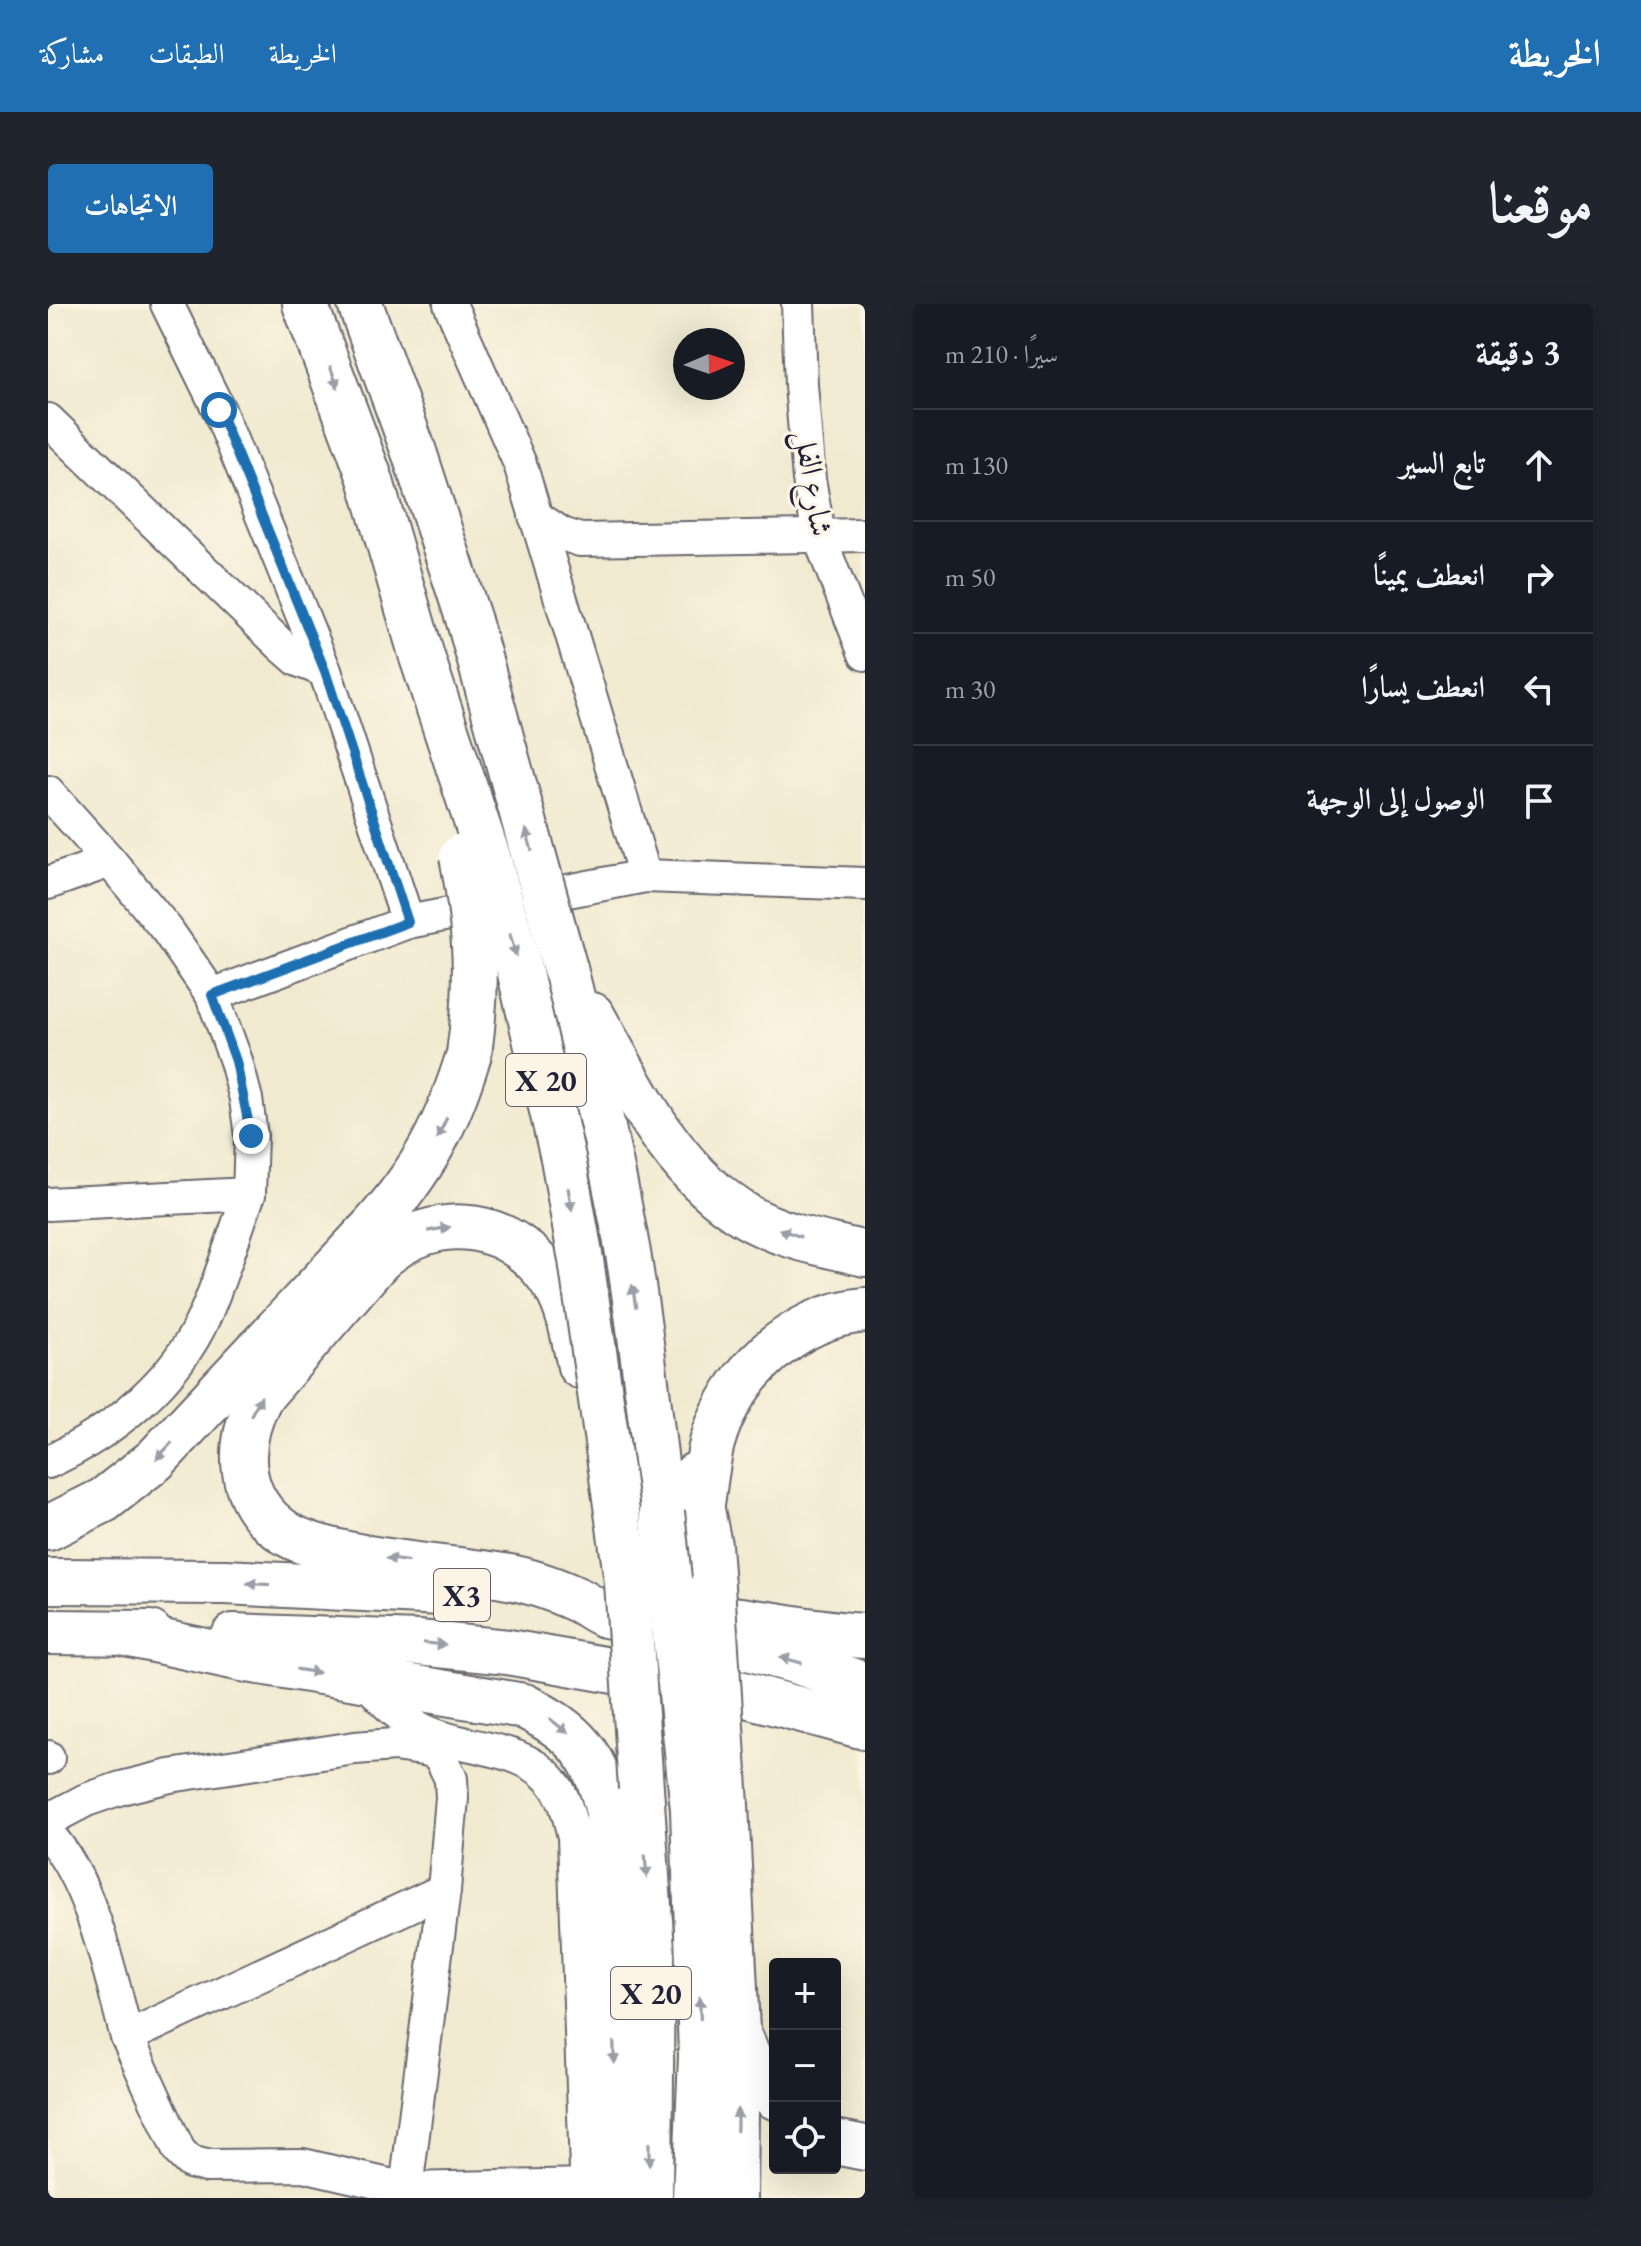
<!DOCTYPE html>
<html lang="ar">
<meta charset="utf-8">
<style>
:root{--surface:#171b24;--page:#20242c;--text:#f1f3f6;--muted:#9ea1a6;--line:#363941;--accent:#1f6fb2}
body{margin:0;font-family:"EB Garamond",Amiri,serif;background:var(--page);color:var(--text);direction:rtl}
.controls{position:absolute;right:24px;bottom:24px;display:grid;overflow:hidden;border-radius:8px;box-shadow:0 8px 32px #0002}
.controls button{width:72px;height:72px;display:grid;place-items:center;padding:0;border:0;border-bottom:2px solid var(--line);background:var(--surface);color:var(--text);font:40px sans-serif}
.compass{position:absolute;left:625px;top:24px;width:72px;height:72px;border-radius:50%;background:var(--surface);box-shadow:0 8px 32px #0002;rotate:88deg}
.stop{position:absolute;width:24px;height:24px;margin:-18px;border:6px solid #1f6fb2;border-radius:50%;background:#fff}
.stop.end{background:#1f6fb2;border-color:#fff;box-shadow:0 2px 8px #0008}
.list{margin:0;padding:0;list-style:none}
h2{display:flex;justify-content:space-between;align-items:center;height:104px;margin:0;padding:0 32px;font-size:34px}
h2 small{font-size:26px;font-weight:400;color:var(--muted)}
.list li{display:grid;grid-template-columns:52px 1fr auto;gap:24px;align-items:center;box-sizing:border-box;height:112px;padding:0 32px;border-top:2px solid var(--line)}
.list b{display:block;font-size:30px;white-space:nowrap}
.list em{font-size:26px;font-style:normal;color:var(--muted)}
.icon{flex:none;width:44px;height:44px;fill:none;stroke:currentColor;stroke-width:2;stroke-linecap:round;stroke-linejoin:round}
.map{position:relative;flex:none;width:817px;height:1894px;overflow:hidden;direction:ltr;border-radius:8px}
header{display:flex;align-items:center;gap:48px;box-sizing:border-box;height:112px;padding:0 40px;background:var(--accent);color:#fff}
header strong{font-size:38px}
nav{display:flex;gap:44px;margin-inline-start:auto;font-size:28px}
.intro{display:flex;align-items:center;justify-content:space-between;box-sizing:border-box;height:192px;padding:0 48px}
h1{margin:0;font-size:56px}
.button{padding:20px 36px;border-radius:8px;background:var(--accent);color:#fff;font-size:28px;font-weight:700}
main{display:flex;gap:48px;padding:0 48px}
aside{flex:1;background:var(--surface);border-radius:8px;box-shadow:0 8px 32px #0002}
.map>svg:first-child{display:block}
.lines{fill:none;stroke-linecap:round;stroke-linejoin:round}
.minor-casing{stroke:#6a686f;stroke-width:36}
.trunk-casing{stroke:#6a686f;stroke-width:48}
.minor{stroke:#fff;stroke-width:32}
.trunk{stroke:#fff;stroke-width:44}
.trunk-bridge-casing{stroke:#6a686f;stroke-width:48;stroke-linecap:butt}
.trunk-bridge{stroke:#fff;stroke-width:44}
.oneway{fill:#9c9ca7}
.route{stroke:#1f6fb2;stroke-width:10}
.labels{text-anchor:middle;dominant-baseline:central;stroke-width:6;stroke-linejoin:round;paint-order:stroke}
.shield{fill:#fcf5e5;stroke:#63616e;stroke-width:2}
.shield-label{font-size:30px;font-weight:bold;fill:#22223b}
.street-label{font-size:32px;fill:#22223b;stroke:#fcf5e5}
</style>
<header>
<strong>الخريطة</strong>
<nav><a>الخريطة</a><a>الطبقات</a><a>مشاركة</a></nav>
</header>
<div class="intro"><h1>موقعنا</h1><a class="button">الاتجاهات</a></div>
<main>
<aside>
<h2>3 دقيقة<small>سيرًا · 210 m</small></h2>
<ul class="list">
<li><svg class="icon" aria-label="ahead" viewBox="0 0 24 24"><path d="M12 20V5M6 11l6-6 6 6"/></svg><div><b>تابع السير</b></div><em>130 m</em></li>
<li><svg class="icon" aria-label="right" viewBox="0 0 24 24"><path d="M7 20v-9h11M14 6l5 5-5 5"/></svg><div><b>انعطف يمينًا</b></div><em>50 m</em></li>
<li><svg class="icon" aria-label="left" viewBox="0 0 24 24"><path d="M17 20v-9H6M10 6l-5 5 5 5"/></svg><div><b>انعطف يسارًا</b></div><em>30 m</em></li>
<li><svg class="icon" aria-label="arrive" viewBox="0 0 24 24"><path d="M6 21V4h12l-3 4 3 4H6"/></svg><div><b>الوصول إلى الوجهة</b></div></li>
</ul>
</aside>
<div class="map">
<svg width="817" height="1894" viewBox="0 0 817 1894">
<rect width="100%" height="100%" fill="#fcf5e5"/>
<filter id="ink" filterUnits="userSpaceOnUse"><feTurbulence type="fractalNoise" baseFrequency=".0125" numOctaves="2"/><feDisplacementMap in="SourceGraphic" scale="16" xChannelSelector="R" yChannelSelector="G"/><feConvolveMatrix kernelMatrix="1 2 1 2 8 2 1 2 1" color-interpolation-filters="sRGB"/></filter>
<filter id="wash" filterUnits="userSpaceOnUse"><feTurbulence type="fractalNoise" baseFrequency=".006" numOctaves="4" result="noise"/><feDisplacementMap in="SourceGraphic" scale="32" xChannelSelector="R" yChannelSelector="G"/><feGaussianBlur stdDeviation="1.8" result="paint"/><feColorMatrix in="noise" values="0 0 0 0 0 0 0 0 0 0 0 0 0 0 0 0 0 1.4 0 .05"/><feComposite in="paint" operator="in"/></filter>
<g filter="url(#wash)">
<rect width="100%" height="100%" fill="#f1ead0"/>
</g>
<g filter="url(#ink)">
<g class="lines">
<defs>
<g id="minor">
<polyline points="119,0 171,106 277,367 360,618"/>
<polyline points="402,0 472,160 597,572"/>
<polyline points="750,0 753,81 761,175 771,232 817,350"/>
<polyline points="0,116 234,342 250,356 277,367"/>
<polyline points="487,212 514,230 532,236 817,231"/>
<polyline points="0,488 62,557 119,626 164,691 188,757 198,795 203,832 201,890 0,900"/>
<polyline points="0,579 62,557"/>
<polyline points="164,691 360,618 597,572 817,580"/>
<path d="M0 1158C64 1129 128 1077 157 1011 174 972 186 930 201 890"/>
<path d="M317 1375C334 1397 352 1415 377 1427 416 1446 473 1441 503 1476 517 1492 521 1512 526 1533L539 1894"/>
<polyline points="0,1454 0,1453"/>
<polyline points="0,1516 38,1496 73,1484 122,1472 307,1444 346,1441 381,1446 392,1452 403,1475 404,1494 396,1586 358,1885"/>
<path d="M0 1530C44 1578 62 1671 79 1733"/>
<polyline points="396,1586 79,1733 131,1847 142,1858 158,1862 255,1861 358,1885 539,1881"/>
</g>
<g id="trunk">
<polyline points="257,0 322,174 374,353"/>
<polyline points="312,0 366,148 421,317"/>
<path d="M517 665C541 759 563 853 580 949 594 1035 603 1121 614 1208"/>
<path d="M544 711C587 786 623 868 700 913 735 933 778 940 817 950"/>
<path d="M532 1062C526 1036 522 1008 509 985 469 916 388 902 330 957L212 1093C188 1140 187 1194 236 1228 277 1256 402 1263 455 1272 482 1276 506 1285 530 1296 539 1300 548 1308 557 1311 567 1314 582 1310 593 1310 619 1310 646 1312 672 1314 721 1318 768 1330 817 1332"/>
<polyline points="647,1171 661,1241 664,1282"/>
<path d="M654 1200C657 1180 659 1159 664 1139 683 1071 745 1012 817 1006"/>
<path d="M0 1224 56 1196 107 1156 325 923C376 865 398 824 421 750"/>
<polyline points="0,1277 177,1278 394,1289"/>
<polyline points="0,1328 102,1329"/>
<path d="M73 1329 194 1355 476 1402C529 1429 547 1449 560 1508L567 1804 565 1894"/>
<polyline points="186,1332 370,1339 460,1348 695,1390 817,1423"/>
<polyline points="682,1339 750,1358 817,1381"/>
<polyline points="593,1484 604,1646 602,1894"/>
<polyline points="678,1501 689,1726 687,1894"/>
<polyline points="645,1505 653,1752 647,1894"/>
<polyline points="691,1730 705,1763 727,1793"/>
<polyline points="787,1838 817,1844"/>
</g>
</defs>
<use href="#minor" class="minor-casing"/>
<use href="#trunk" class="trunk-casing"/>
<use href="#minor" class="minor"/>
<use href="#trunk" class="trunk"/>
<defs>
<g id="trunk-bridge">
<polyline points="421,317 517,665"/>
<polyline points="374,353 440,553 468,652 515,854 533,956 579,1278 593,1484"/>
<path d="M414 552C428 624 431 678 421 750"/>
<polyline points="614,1208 645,1505"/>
<polyline points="664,1282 678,1501"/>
</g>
</defs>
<use href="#trunk-bridge" class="trunk-bridge-casing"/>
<use href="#trunk-bridge" class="trunk-bridge"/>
</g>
<defs><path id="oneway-solid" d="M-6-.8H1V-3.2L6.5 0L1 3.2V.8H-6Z" transform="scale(2)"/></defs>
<g class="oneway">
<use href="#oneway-solid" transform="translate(286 73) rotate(70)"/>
<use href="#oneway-solid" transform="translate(481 536) rotate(-105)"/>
<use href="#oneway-solid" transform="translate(465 641) rotate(74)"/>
<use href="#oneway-solid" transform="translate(394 824) rotate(115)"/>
<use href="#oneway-solid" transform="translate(522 895) rotate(80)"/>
<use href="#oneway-solid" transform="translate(391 925) rotate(-10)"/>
<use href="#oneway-solid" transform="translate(742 929) rotate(-161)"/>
<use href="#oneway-solid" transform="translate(586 992) rotate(-99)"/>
<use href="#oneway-solid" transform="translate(208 1102) rotate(-61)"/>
<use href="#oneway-solid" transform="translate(116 1147) rotate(133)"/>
<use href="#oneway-solid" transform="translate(349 1256) rotate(-172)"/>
<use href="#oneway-solid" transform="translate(210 1280) rotate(-177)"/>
<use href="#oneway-solid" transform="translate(386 1340) rotate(6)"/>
<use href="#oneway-solid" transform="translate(743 1356) rotate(-164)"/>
<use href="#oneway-solid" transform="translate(260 1367) rotate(9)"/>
<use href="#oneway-solid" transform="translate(511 1422) rotate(38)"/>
<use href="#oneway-solid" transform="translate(598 1562) rotate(86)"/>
<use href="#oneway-solid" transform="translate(652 1704) rotate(-92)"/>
<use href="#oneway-solid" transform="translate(566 1749) rotate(89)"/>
<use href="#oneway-solid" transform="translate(689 1816) rotate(-89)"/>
<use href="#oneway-solid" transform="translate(601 1850) rotate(90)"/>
</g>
</g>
<g class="lines" filter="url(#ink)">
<polyline class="route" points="171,106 277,367 360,618 164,691 188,757 203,832"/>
</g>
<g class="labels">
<g class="shield">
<rect x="458" y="750" width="80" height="52" rx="6"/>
<rect x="386" y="1265" width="56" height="52" rx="6"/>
<rect x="563" y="1663" width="80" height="52" rx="6"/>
</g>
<g class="shield-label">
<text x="498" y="776">X 20</text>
<text x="414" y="1291">X3</text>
<text x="603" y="1689">X 20</text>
</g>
<g class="street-label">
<text transform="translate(766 179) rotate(81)">شارع الفل</text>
</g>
</g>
</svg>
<div class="controls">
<button>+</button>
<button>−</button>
<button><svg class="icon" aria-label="locate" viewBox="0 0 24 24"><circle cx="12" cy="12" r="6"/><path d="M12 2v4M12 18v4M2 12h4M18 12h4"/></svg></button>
</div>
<svg class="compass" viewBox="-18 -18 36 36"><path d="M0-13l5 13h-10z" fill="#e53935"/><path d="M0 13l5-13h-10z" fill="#9ea1a6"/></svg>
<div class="stop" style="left:171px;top:106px"></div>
<div class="stop end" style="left:203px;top:832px"></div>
</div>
</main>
